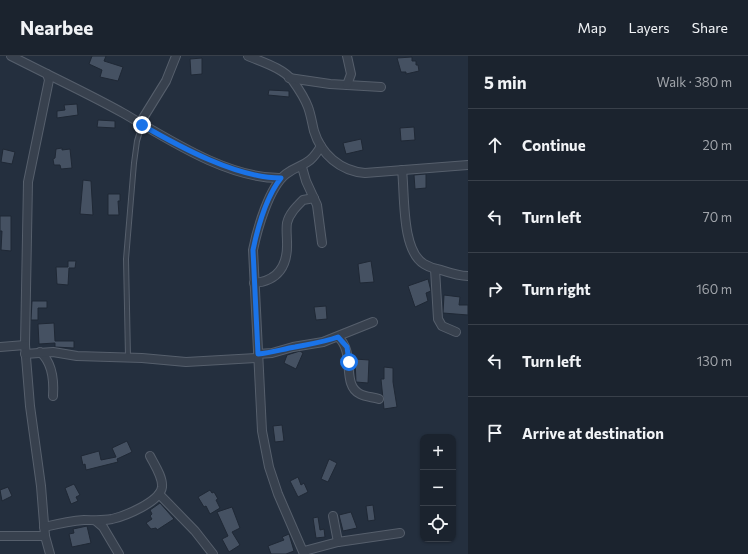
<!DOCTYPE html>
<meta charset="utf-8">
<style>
:root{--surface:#1b232e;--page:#282f3a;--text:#f1f3f6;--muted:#a0a4aa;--line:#39404a}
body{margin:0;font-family:Commissioner,sans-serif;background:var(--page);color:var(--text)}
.controls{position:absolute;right:12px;bottom:12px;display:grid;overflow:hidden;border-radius:8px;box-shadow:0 1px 3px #0004}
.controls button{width:36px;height:36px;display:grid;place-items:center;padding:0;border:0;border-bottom:1px solid var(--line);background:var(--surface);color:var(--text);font:20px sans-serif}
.stop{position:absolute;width:12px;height:12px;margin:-9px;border:3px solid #1a73e8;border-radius:50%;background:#fff}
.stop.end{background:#1a73e8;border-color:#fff;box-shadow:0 1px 4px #0008}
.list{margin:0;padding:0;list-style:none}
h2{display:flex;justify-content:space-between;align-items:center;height:52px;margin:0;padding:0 16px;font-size:17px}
h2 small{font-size:13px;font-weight:400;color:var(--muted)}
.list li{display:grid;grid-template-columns:26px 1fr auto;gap:12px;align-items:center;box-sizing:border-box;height:72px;padding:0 16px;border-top:1px solid var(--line)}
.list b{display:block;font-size:15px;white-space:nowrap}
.list em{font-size:13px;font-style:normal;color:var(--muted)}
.icon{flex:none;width:22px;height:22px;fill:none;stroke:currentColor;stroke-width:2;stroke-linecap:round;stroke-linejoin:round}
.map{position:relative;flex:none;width:468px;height:498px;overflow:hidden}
header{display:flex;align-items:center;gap:24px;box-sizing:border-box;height:56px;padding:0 20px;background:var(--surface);border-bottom:1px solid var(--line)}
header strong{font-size:19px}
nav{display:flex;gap:22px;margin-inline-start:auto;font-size:14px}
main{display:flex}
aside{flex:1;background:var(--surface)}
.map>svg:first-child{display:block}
.building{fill:#455162;stroke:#1f2835}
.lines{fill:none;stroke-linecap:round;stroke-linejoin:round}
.service-casing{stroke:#565f6c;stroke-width:6}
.minor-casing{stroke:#565f6c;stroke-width:10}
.service{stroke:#38414e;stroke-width:4}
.minor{stroke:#38414e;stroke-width:8}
.route{stroke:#1a73e8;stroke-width:5}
</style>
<header>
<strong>Nearbee</strong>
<nav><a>Map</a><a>Layers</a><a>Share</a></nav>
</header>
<main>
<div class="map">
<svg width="468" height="498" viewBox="0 0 468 498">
<rect width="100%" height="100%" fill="#242f3e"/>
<g class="building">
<polygon points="92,0 106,0 104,5 123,11 118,25 100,21 102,14 89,8"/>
<polygon points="412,1 412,5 416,5 416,9 418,9 419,15 406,18 406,16 401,16 397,2"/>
<polygon points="202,2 202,18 191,19 190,3"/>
<polygon points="269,34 289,35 289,41 268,39"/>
<polygon points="77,48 78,59 57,62 57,55 65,54 64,49"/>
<polygon points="98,64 115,65 115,72 97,71"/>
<polygon points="414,71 415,84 401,85 400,72"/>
<polygon points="361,83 363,94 346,98 343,87"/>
<polygon points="62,92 62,94 70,93 72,112 61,113 60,109 54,109 53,103 55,102 56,93"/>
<polygon points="3,93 15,96 12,108 1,106"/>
<polygon points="426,118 426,132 415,133 414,119"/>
<polygon points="83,124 91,125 93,159 80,158"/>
<polygon points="108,138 120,138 120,145 118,145 119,159 108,159"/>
<polygon points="0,160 11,160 11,195 1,194 2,175 0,175"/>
<polygon points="68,205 76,205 75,212 69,212 68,229 57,228 56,211 68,211"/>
<polygon points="371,205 374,226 360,227 358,208"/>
<polygon points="428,223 431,235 426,237 428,245 415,251 408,230"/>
<polygon points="444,239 460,241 459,249 468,249 468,259 443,257"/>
<polygon points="32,245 47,245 47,252 38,252 38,264 31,264"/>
<polygon points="326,250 327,263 316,264 314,251"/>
<polygon points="54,267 55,285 74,285 74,292 55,291 55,287 39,288 38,268"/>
<polygon points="300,295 303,297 296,313 284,307 287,299"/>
<polygon points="355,303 369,304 368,327 356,326"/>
<polygon points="384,311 393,312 393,326 397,351 384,353 381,323 384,323"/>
<polygon points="282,369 284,385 275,386 273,370"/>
<polygon points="127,385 132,396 117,403 118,406 86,414 85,408 83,409 81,400 99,395 101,404 116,401 112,392"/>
<polygon points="329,403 337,407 328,426 321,423"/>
<polygon points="298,421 301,429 304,427 308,436 298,441 290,425"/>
<polygon points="74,428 80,439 76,441 78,445 71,448 65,432"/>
<polygon points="8,431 12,440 2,445 0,434"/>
<polygon points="210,434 212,437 214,436 218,443 216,444 220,452 210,458 206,450 204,451 198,441"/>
<polygon points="160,447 174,463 157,474 156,472 151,473 146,467 152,463 150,460 152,458 150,454"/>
<polygon points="373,449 375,464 368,465 366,450"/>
<polygon points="232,451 240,472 232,476 240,489 229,496 222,483 228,480 217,456"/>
<polygon points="351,456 357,472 343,475 339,459"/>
<polygon points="318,461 320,474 324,473 325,481 316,482 313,462"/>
<polygon points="87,470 91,487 72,491 69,478 74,477 73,473"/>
<polygon points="289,478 294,495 286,498 271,498 268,490 284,484 282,481"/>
</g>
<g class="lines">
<defs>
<polyline id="service" points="128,301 126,203 134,107 137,85 142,69"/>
<g id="minor">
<polyline points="11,0 47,18 49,24 28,126 25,289 30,350 41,430 45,480 50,498"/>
<path d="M248 0C262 6 283 12 293 25 298 32 305 43 308 51 311 59 312 67 314 75 321 98 340 115 365 117L468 109"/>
<path d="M47 18C73 31 98 43 123 57 168 83 228 123 281 122"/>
<polyline points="289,22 330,28 381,31"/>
<polyline points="347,29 351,18 347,0"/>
<polyline points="140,67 166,25 176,0"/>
<polyline points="302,111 306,125 317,149 322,187"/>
<path d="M402 114C405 138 401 194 424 208 429 211 435 213 441 214 450 217 459 220 468 220"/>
<polyline points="435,213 438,263 442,270 456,276"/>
<path d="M254 227C278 225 288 210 287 186 287 180 286 173 287 167 289 158 296 151 303 144L314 142"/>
<path d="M338 281C356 296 341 329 360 338 366 341 373 341 379 343"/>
<polyline points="0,291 25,289"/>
<path d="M40 296C52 306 54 325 53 340"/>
<polyline points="25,298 53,296 77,300 142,302 186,306 258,302"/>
<polyline points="258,298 272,297 293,291 323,286 373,266"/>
<polyline points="159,438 195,475 213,498"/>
<polyline points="333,460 338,486"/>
<polyline points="96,465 103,471 119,498"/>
<path d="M44 471C57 468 71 465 84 464 93 464 102 465 112 463 125 460 160 446 162 431 163 421 154 408 150 400"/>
<polyline points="0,480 45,480"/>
<polyline points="304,495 338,486 400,477"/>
<path d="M304 498 278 438 269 411 262 375 253 194C257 174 269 131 286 118 302 106 308 112 321 90"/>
</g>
</defs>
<use href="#service" class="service-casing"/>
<use href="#minor" class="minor-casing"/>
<use href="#service" class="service"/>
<use href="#minor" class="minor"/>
</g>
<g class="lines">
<path class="route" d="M142 69C180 91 237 122 281 122 266 141 258 170 253 194L258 298C271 297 283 293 295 291 310 288 324 286 338 281L347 291 349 306"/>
</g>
</svg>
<div class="controls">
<button>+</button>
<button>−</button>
<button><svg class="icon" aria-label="locate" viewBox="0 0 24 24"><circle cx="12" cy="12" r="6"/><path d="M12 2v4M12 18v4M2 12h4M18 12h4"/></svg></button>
</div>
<div class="stop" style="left:349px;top:306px"></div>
<div class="stop end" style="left:142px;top:69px"></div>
</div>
<aside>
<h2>5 min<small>Walk · 380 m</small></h2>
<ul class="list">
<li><svg class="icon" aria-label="ahead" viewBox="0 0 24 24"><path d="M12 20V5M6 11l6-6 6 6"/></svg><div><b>Continue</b></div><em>20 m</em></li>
<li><svg class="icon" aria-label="left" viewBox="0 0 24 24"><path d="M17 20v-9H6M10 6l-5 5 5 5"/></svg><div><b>Turn left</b></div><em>70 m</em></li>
<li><svg class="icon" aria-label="right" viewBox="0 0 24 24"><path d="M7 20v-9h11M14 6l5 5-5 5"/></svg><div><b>Turn right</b></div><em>160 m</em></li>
<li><svg class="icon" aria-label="left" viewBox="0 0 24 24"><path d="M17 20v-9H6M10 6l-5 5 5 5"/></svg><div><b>Turn left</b></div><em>130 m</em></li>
<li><svg class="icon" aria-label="arrive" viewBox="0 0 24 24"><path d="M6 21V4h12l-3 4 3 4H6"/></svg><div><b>Arrive at destination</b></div></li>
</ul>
</aside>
</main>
